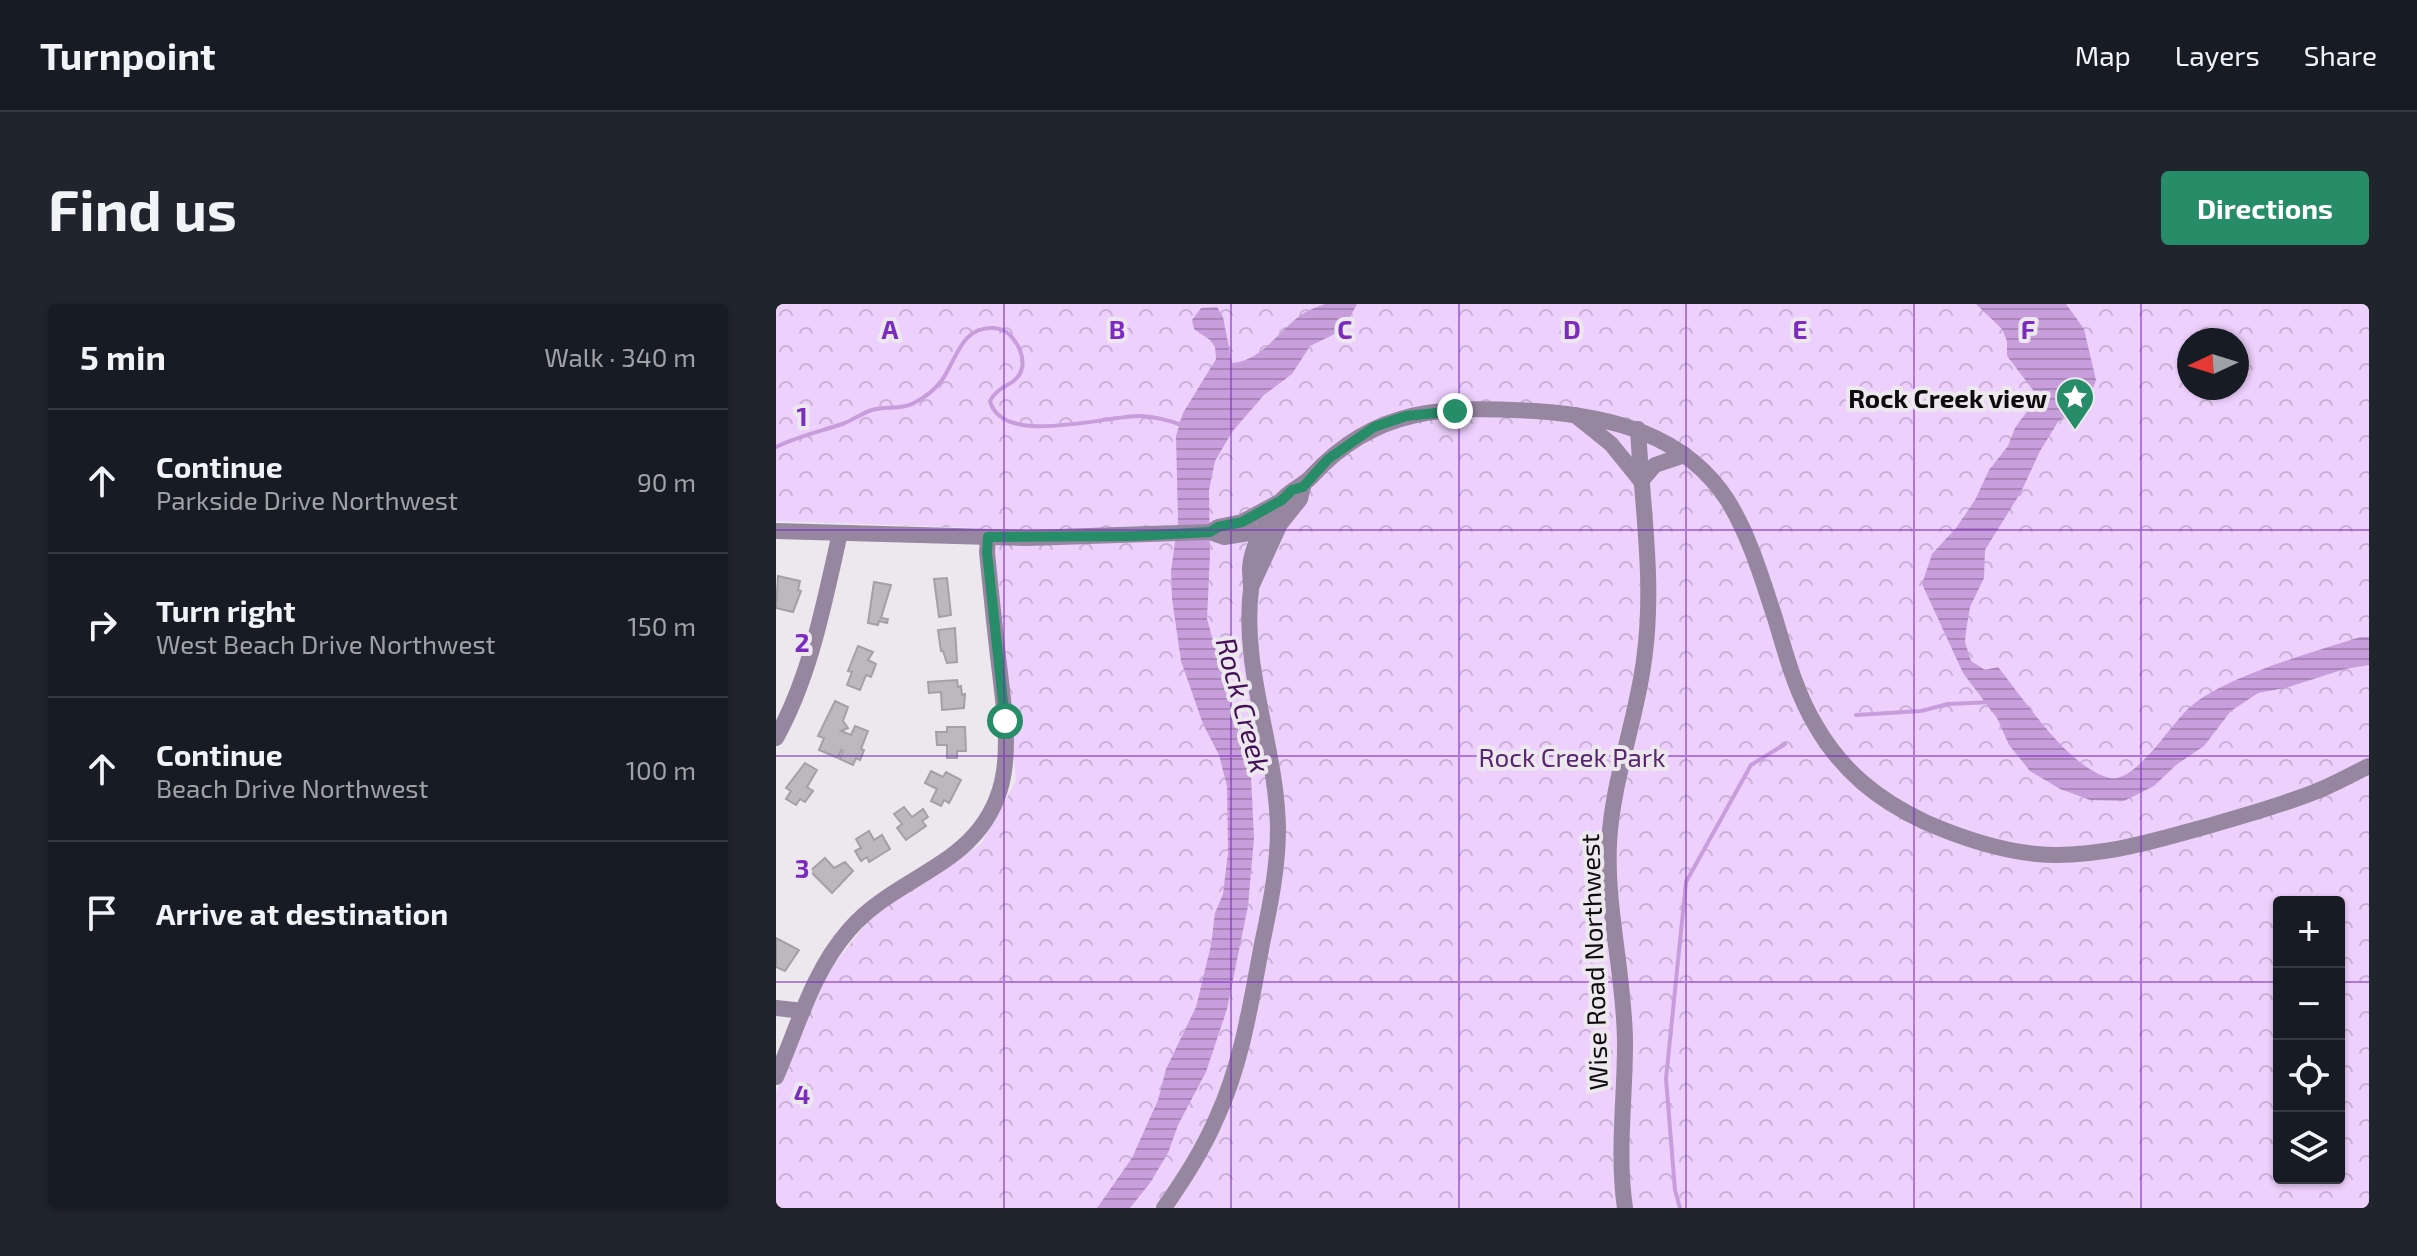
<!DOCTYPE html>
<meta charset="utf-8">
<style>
:root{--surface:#171b24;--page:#20242c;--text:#f1f3f6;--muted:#9ea1a6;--line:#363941;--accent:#278c68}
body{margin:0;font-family:"Exo 2",sans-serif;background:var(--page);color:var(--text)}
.controls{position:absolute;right:24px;bottom:24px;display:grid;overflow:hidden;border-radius:8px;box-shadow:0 2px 6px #0004}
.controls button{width:72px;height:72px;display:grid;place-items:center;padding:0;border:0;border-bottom:2px solid var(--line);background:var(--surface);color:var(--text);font:40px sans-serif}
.compass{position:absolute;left:1401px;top:24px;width:72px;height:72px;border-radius:50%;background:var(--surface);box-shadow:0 2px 6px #0004;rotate:266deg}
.stop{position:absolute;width:24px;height:24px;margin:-18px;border:6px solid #278c68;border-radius:50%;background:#fff}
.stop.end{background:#278c68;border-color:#fff;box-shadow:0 2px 8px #0008}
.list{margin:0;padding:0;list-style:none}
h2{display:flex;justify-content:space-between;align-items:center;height:104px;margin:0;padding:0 32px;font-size:34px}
h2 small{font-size:26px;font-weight:400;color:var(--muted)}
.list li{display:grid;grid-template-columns:52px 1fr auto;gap:24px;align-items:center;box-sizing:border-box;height:144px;padding:0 32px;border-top:2px solid var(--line)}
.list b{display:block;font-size:30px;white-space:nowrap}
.list p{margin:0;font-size:26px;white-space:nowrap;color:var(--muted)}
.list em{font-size:26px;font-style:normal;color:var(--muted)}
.icon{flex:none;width:44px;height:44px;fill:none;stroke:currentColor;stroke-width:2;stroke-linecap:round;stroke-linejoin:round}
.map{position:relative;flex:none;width:1593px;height:904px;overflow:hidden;border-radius:8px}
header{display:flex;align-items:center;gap:48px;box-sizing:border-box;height:112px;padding:0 40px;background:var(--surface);border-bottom:2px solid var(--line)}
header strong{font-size:38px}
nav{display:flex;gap:44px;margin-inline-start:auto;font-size:28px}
.intro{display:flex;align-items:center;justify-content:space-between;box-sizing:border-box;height:192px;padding:0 48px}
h1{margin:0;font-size:56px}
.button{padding:20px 36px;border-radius:8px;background:var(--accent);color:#fff;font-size:28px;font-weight:700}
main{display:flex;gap:48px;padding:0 48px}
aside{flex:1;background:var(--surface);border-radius:8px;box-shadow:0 2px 6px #0004}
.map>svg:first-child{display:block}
.park{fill:url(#park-crowns);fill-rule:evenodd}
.water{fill:url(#water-rules)}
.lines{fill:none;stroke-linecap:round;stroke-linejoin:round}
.stream{stroke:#c79edb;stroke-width:4}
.building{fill:#bcb8be;stroke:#a4a0a6;stroke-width:2}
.minor{stroke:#9786a0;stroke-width:16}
.route{stroke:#278c68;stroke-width:10}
.grid{fill:none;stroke:#7b2cbf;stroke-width:2;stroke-opacity:0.55}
.labels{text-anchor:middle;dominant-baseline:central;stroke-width:8;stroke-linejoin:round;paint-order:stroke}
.poi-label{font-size:26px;font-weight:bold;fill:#0d0b0d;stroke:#ece8ee;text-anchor:end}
.park-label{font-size:26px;fill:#59276f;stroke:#ece8ee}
.street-label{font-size:26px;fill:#0d0b0d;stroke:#ece8ee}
.water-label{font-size:28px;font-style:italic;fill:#430f57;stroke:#ece8ee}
.grid-label{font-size:26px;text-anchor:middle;font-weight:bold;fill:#7b2cbf;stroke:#ece8ee;stroke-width:8;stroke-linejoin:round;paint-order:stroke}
</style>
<header>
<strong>Turnpoint</strong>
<nav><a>Map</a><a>Layers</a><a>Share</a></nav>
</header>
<div class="intro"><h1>Find us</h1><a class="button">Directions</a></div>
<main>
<aside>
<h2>5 min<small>Walk · 340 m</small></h2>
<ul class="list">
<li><svg class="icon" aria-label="ahead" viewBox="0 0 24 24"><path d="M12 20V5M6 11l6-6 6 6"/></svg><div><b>Continue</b><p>Parkside Drive Northwest</p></div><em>90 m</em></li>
<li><svg class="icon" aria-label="right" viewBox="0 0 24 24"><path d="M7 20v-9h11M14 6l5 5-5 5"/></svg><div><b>Turn right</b><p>West Beach Drive Northwest</p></div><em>150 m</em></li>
<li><svg class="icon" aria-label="ahead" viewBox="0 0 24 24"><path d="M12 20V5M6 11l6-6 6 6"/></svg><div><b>Continue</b><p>Beach Drive Northwest</p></div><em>100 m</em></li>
<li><svg class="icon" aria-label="arrive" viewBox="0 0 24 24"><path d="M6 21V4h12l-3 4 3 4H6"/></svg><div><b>Arrive at destination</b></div></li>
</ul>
</aside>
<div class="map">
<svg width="1593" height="904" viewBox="0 0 1593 904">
<defs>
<pattern id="park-crowns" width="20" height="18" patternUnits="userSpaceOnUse" patternTransform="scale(2)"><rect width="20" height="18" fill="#edd0fc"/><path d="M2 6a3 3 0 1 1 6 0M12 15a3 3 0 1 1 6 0" fill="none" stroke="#cab1d7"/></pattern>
<pattern id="water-rules" width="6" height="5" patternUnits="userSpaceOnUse" patternTransform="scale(2)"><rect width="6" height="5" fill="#c79edb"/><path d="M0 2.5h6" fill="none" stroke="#aa87bb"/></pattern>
</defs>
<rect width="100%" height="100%" fill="#ece8ee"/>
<path class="park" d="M0 0H1593V904H0V787L14 761 30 717 56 663 96 612 205 540 240 477 219 249 201 224 0 217ZM1413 36H1461V84H1413ZM1503 598H1563V874H1503Z"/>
<g class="water">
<path d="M549 0H581L567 26 534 42 516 70 488 91 456 128 439 157 433 186 434 251 431 315 475 472 478 534 472 602 451 705 430 768 402 821 392 849 374 879 354 904H321L356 854 382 796 390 765 420 703 435 641 439 609 447 590 452 549 451 482 443 451 427 420 405 357 396 295 395 267 402 217 400 132 407 109 440 55 439 43 434 36 418 25 416 16 425 4 441 3 447 13 456 59C486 57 502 27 525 11 532 6 541 3 549 0Z"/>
<path d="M1200 0H1290L1308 25 1320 76 1315 90 1282 118 1264 147 1245 188 1209 246 1208 274 1194 303 1190 327 1189 338 1195 357 1209 366 1222 363C1248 395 1292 464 1334 474 1359 479 1394 422 1410 407 1442 374 1538 348 1584 333H1593V361L1569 365 1509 384 1482 389 1455 407 1428 442 1400 461 1378 482 1348 497 1314 496 1284 485 1254 467 1233 441 1221 414 1187 369 1146 280 1156 250 1180 224 1199 196 1213 166 1232 142 1239 124 1258 98 1257 86 1231 52V37L1226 25Z"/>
</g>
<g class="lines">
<g class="stream">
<path d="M0 143C22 132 46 127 69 119 78 115 87 109 96 106 110 102 126 106 138 99 150 93 158 87 166 76 181 55 185 22 218 24 226 25 234 29 238 36 244 43 248 55 246 64 242 82 222 80 214 97 226 144 331 111 365 112 379 113 396 117 408 122"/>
<polyline points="1080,411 1145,407 1172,400 1216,398"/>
<polyline points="904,904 899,886 890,775 910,578 975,461 1009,440"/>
</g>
</g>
<g class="building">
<polygon points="2,272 24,277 22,286 25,287 17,308 0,304"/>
<polygon points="171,274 175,311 163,313 158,275"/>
<polygon points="98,278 115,281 105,314 112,315 111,319 103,317 102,321 92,319"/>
<polygon points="179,324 181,358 171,359 167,347 165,347 162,326"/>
<polygon points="82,342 97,348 92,356 100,360 95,373 90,371 84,386 71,381 76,368 72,367"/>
<polygon points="181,376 182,383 185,382 186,391 189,390 188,404 166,406 165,388 153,389 152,378"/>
<polygon points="59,397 72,403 67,417 72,424 65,427 75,431 79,422 92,427 85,445 88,446 84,456 80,454 77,461 64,455 67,447 65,446 62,454 43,446 48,434 42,432"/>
<polygon points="171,423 189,423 190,447 181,447 181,454 171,454 171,441 161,441 160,428 171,428"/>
<polygon points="29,459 41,466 31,483 37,487 29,498 24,495 20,501 10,495 15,487 10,484"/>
<polygon points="155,467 167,473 170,468 185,476 173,499 168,496 165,502 155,497 161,485 149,479"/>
<polygon points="128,503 136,513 147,505 152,513 146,517 150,522 130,536 121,524 126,520 118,510"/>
<polygon points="93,527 98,536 106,531 114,545 93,558 91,553 85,557 79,547 85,544 80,535"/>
<polygon points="49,554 58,564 69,558 77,567 56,589 34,567"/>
<polygon points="0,634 23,646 9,667 0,663"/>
</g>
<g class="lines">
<g class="minor">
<polyline points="799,111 835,140 865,177 879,161 909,151"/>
<polyline points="0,227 252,234 434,228 442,223 466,218 503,198"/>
<polyline points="434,228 448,233 492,226"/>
<polyline points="476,281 504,220 524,195 527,183"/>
<path d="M0 434C35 371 48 299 64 229"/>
<polyline points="0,704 27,707"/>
<path d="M0 773C22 723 36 668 73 626 122 569 206 562 226 478 234 443 228 405 224 369 219 329 215 288 211 248L212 233"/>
<path d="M388 904C408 875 427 846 441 813 466 759 475 698 486 640 494 602 502 564 502 525 501 444 465 367 475 285 475 278 474 271 474 264 475 243 492 215 504 198 513 186 526 183 536 172 600 102 670 102 759 107 834 112 909 130 952 197 974 233 986 275 999 314 1010 351 1020 389 1040 422 1066 467 1102 496 1149 518 1183 533 1222 546 1260 550 1316 555 1372 539 1425 524 1463 513 1500 503 1536 489 1556 482 1574 471 1593 462"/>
<path d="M849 904C841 850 849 795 849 740 849 673 830 607 833 540 836 477 860 418 868 356 879 279 866 202 862 125"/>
</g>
</g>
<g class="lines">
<polyline class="route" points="229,417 211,248 212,233 359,232 434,228 442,223 466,218 506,196 516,186 527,183 552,155 598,123 630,112 679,107"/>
</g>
<path class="grid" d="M228 0V904M455 0V904M683 0V904M910 0V904M1138 0V904M1365 0V904M0 226H1593M0 452H1593M0 678H1503M1563 678H1593"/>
<defs>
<symbol id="sight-pin" viewBox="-11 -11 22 30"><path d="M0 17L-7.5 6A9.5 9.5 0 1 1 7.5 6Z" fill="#278c68" stroke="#ece8ee"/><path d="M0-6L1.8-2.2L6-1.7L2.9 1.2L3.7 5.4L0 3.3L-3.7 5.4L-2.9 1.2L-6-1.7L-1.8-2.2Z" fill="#fff"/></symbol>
</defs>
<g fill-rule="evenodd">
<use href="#sight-pin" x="1277" y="71" width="44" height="60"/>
</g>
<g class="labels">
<g class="poi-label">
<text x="1271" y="93">Rock Creek view</text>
</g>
<g class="park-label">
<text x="796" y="452">Rock Creek Park</text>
</g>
<g class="street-label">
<text transform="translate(817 658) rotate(-92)">Wise Road Northwest</text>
</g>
<g class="water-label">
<text transform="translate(468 401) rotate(75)">Rock Creek</text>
</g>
</g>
<g class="grid-label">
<text x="114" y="35">A</text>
<text x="341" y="35">B</text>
<text x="569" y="35">C</text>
<text x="796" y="35">D</text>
<text x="1024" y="35">E</text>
<text x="1252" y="35">F</text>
<text x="26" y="122">1</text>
<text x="26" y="348">2</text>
<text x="26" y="574">3</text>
<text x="26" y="800">4</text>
</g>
</svg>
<div class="controls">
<button>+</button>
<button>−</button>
<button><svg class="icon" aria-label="locate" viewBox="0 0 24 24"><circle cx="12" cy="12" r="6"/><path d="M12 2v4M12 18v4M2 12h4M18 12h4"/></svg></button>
<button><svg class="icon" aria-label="layers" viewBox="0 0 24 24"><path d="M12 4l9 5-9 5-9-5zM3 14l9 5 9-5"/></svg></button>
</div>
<svg class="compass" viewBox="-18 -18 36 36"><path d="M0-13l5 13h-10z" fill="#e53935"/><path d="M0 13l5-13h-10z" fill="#9ea1a6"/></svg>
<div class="stop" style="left:229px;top:417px"></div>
<div class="stop end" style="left:679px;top:107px"></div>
</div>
</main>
